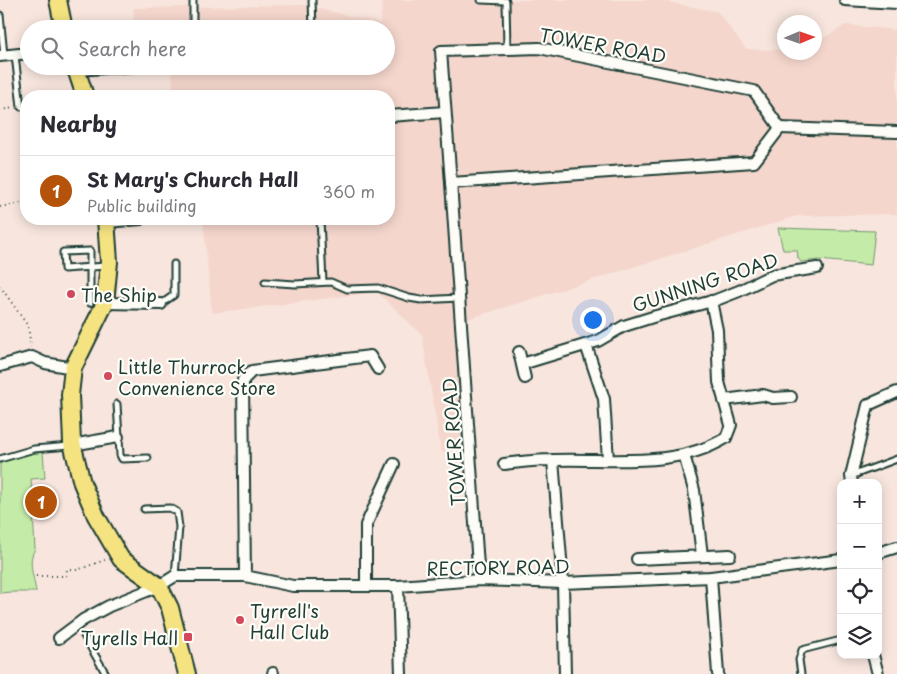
<!DOCTYPE html>
<meta charset="utf-8">
<style>
:root{--surface:#fff;--page:#f2f2f3;--text:#2b2b33;--muted:#7c7c81;--line:#e1e1e2;--accent:#b45309}
body{margin:0;font-family:"Playpen Sans",sans-serif;background:var(--page);color:var(--text)}
.controls{position:absolute;right:15px;bottom:15px;display:grid;overflow:hidden;border-radius:10px;box-shadow:0 2px 12px #0003}
.controls button{width:45px;height:45px;display:grid;place-items:center;padding:0;border:0;border-bottom:1px solid var(--line);background:var(--surface);color:var(--text);font:25px sans-serif}
.compass{position:absolute;left:777px;top:15px;width:45px;height:45px;border-radius:50%;background:var(--surface);box-shadow:0 2px 12px #0003;rotate:88deg}
.you{position:absolute;left:592px;top:319px;width:18px;height:18px;margin:-12px;border:4px solid #fff;border-radius:50%;background:#1a73e8;box-shadow:0 0 0 8px #1a73e833}
.badge{display:grid;place-items:center;width:32px;height:32px;border-radius:50%;background:var(--accent);color:#fff;font-size:16px;font-weight:700}
.pin{position:absolute;translate:-50% -50%;border:2px solid #fff;box-shadow:0 1px 5px #0006}
.list{margin:0;padding:0;list-style:none}
h2{display:flex;justify-content:space-between;align-items:center;height:65px;margin:0;padding:0 20px;font-size:21px}
h2 small{font-size:16px;font-weight:400;color:var(--muted)}
.list li{display:grid;grid-template-columns:32px 1fr auto;gap:15px;align-items:center;box-sizing:border-box;height:70px;padding:0 20px;border-top:1px solid var(--line)}
.list b{display:block;font-size:19px;white-space:nowrap}
.list p{margin:0;font-size:16px;white-space:nowrap;color:var(--muted)}
.list em{font-size:16px;font-style:normal;color:var(--muted)}
.icon{flex:none;width:28px;height:28px;fill:none;stroke:currentColor;stroke-width:2;stroke-linecap:round;stroke-linejoin:round}
.map{position:relative;flex:none;width:897px;height:674px;overflow:hidden}
.search{position:absolute;background:var(--surface);box-shadow:0 2px 12px #0003;left:20px;top:20px;width:375px;height:55px;display:flex;align-items:center;gap:12px;box-sizing:border-box;padding:0 18px;border-radius:28px;color:var(--muted);font-size:19px}
.panel{position:absolute;background:var(--surface);box-shadow:0 2px 12px #0003;left:20px;top:90px;width:375px;height:135px;border-radius:20px}
.map>svg:first-child{display:block}
.built{fill:#f4d6cc}
.green{fill:#c4eca8;stroke:#72946e}
.lines{fill:none;stroke-linecap:round;stroke-linejoin:round}
.service-casing{stroke:#1f3d34;stroke-width:9}
.minor-casing{stroke:#1f3d34;stroke-width:14}
.primary-casing{stroke:#1f3d34;stroke-width:20}
.path{stroke:#1f3d34;stroke-width:2;stroke-dasharray:1 4;stroke-linecap:butt}
.service{stroke:#fdfcf7;stroke-width:5}
.minor{stroke:#fdfcf7;stroke-width:10}
.primary{stroke:#f5e382;stroke-width:16}
.poi-dot{fill:#d1495b;stroke:#fdfcf7;stroke-width:2}
.labels{text-anchor:middle;dominant-baseline:central;stroke-width:4.5;stroke-linejoin:round;paint-order:stroke}
.street-label{font-size:18px;fill:#1f3d34;stroke:#fdfcf7}
.poi-label{font-size:18px;fill:#1f3d34;stroke:#fdfcf7;text-anchor:start}
</style>
<div class="map">
<svg width="897" height="674" viewBox="0 0 897 674">
<rect width="100%" height="100%" fill="#f8e6de"/>
<filter id="ink" filterUnits="userSpaceOnUse"><feTurbulence type="fractalNoise" baseFrequency=".02" numOctaves="2"/><feDisplacementMap in="SourceGraphic" scale="10" xChannelSelector="R" yChannelSelector="G"/><feConvolveMatrix kernelMatrix="1 2 1 2 8 2 1 2 1" color-interpolation-filters="sRGB"/></filter>
<g filter="url(#ink)">
<polygon class="built" points="383,0 657,0 718,12 746,49 784,50 784,52 814,52 815,43 845,25 897,30 897,214 797,216 461,321 469,450 441,452 422,335 377,292 212,313 203,219 389,219 389,96 174,96 171,66 386,66 386,29 135,29 133,8 303,5 380,23"/>
<g class="green">
<polygon points="778,228 875,231 871,265 819,260 801,262 798,258 797,250 783,250"/>
<path d="M43 452 45 478 31 479 35 549C27 561 34 577 36 592H10L0 593V459Z"/>
</g>
<g class="lines">
<defs>
<g id="service">
<polyline points="193,0 193,22"/>
<polyline points="312,0 313,29"/>
<polyline points="481,0 506,1 507,49"/>
<polyline points="0,15 4,55"/>
<polyline points="15,55 21,107"/>
<polyline points="320,219 323,282"/>
<polyline points="265,282 295,284 331,282 347,289 378,288 409,298 421,300 459,298"/>
<polyline points="90,303 90,251 63,252 64,269 106,266"/>
<polyline points="161,304 174,295 174,264"/>
<polyline points="117,404 120,455 122,459 148,458"/>
<polyline points="0,459 34,449 69,446"/>
<polyline points="851,476 897,459"/>
<polyline points="144,509 170,508 177,512 179,527 175,576"/>
<polyline points="84,636 106,674"/>
<polyline points="801,674 799,660 802,650 841,640"/>
</g>
<g id="minor">
<polyline points="845,0 897,3"/>
<polygon points="539,48 754,91 780,128 754,162 451,183 441,51"/>
<polyline points="0,56 29,53"/>
<polyline points="76,70 135,66"/>
<polyline points="389,116 445,112"/>
<polyline points="780,128 897,132"/>
<polyline points="451,183 479,580"/>
<polyline points="107,222 141,219"/>
<polyline points="105,303 161,304"/>
<polyline points="586,345 604,399 608,460"/>
<polyline points="519,352 525,378"/>
<polyline points="522,364 598,341 624,326 656,316 716,300 739,291 772,275 817,268"/>
<polyline points="0,366 32,357 45,363 73,368"/>
<polyline points="724,400 763,395 773,398 791,397"/>
<polyline points="72,445 118,437"/>
<polyline points="684,455 694,490 702,555"/>
<polyline points="553,460 563,583 565,674"/>
<path d="M504 464C520 462 537 460 554 460 611 458 674 469 726 438L731 425 719 382 717 330 711 301"/>
<polyline points="852,483 851,476 868,405 897,392"/>
<polyline points="878,553 897,547"/>
<polyline points="637,559 730,555"/>
<polyline points="245,576 243,380 252,371 370,356 378,369"/>
<polyline points="711,577 718,674"/>
<polyline points="366,585 366,525 394,464"/>
<polyline points="398,586 401,674"/>
<polyline points="59,638 83,620 109,606 159,586 175,576 245,576 293,586 398,586 479,580 563,583 711,577 841,560"/>
<polyline points="873,655 878,674"/>
<polyline points="273,673 273,674"/>
</g>
<g id="primary">
<polyline points="58,0 64,29"/>
<polyline points="75,66 85,96"/>
<polyline points="106,219 109,262 105,303 73,368 70,395 72,443 82,483 96,516 121,559 159,586 170,608 187,674"/>
</g>
</defs>
<use href="#service" class="service-casing"/>
<use href="#minor" class="minor-casing"/>
<use href="#primary" class="primary-casing"/>
<g class="path">
<polyline points="0,110 14,108"/>
<polyline points="0,207 26,202"/>
<polyline points="0,286 28,326 31,347"/>
<polyline points="36,576 66,576 67,570 77,570 105,560"/>
</g>
<use href="#service" class="service"/>
<use href="#minor" class="minor"/>
<use href="#primary" class="primary"/>
</g>
</g>
<g class="poi-dot">
<circle cx="71" cy="294" r="5"/>
<circle cx="108" cy="376" r="5"/>
<circle cx="240" cy="620" r="5"/>
<rect x="183" y="632" width="10" height="10" rx="2.5"/>
</g>
<g class="labels">
<g class="street-label">
<text transform="translate(603 45) rotate(10)">TOWER ROAD</text>
<text transform="translate(705 282) rotate(-18)">GUNNING ROAD</text>
<text transform="translate(453 442) rotate(-94)">TOWER ROAD</text>
<text transform="translate(498 567) rotate(-1)">RECTORY ROAD</text>
</g>
<g class="poi-label">
<text x="81" y="294">The Ship</text>
<text x="118" y="366">Little Thurrock<tspan x="118" dy="21">Convenience Store</tspan></text>
<text x="250" y="610">Tyrrell's<tspan x="250" dy="21">Hall Club</tspan></text>
<text x="178" y="637" text-anchor="end">Tyrells Hall</text>
</g>
</g>
</svg>
<div class="controls">
<button>+</button>
<button>−</button>
<button><svg class="icon" aria-label="locate" viewBox="0 0 24 24"><circle cx="12" cy="12" r="6"/><path d="M12 2v4M12 18v4M2 12h4M18 12h4"/></svg></button>
<button><svg class="icon" aria-label="layers" viewBox="0 0 24 24"><path d="M12 4l9 5-9 5-9-5zM3 14l9 5 9-5"/></svg></button>
</div>
<svg class="compass" viewBox="-18 -18 36 36"><path d="M0-13l5 13h-10z" fill="#e53935"/><path d="M0 13l5-13h-10z" fill="#7c7c81"/></svg>
<div class="you"></div>
<div class="pin badge" style="left:41px;top:502px">1</div>
<div class="search"><svg class="icon" aria-label="search" viewBox="0 0 24 24"><circle cx="10" cy="10" r="6"/><path d="M15 15l6 6"/></svg>Search here</div>
<section class="panel">
<h2>Nearby<small></small></h2>
<ul class="list">
<li><span class="badge">1</span><div><b>St Mary's Church Hall</b><p>Public building</p></div><em>360 m</em></li>
</ul>
</section>
</div>
